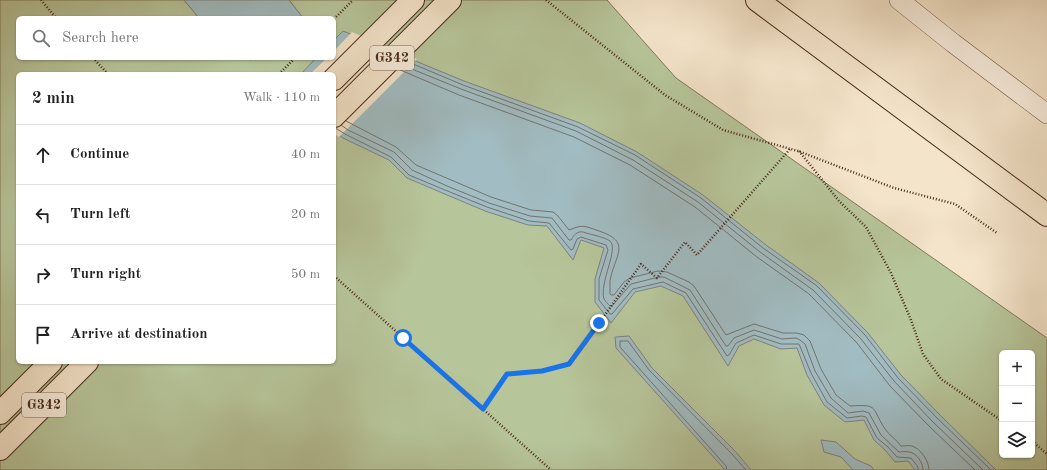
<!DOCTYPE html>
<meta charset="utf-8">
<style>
:root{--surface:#fff;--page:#f6f6f6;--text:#222;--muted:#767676;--line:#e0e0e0}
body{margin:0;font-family:"Old Standard TT",serif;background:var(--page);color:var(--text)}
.controls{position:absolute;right:12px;bottom:12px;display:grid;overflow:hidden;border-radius:6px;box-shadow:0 1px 3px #0004}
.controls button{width:36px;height:36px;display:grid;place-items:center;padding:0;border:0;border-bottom:1px solid var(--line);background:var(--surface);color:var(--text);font:20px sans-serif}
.stop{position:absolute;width:12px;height:12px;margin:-9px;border:3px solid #1a73e8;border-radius:50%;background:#fff}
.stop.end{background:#1a73e8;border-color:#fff;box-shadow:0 1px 4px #0008}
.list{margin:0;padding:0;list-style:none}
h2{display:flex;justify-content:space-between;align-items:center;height:52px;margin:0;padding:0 16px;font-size:17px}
h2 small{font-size:13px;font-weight:400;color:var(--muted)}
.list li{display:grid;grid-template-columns:26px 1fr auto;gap:12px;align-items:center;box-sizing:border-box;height:60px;padding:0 16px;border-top:1px solid var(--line)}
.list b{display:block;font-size:15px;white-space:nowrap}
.list em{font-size:13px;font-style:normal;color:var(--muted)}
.icon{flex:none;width:22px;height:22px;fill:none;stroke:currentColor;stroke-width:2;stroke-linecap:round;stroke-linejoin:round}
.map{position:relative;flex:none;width:1047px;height:470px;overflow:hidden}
.search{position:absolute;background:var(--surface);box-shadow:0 1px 3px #0004;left:16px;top:16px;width:320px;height:44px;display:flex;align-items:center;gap:10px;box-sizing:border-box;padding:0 14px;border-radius:6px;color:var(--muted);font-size:15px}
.panel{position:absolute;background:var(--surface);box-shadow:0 1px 3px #0004;left:16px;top:72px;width:320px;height:292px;border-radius:6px}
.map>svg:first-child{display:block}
.green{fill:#b7c59a;stroke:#80785a;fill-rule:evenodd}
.water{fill:#a1bcc2;stroke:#7d827f}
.pier{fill:#f4e4ca}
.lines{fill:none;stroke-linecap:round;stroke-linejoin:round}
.shore{stroke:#74736e;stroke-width:1}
.minor-casing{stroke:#735847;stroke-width:20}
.major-casing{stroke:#482a1b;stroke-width:24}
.highway-casing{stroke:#482a1b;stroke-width:24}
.path{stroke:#482a1b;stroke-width:2.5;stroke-dasharray:1 2;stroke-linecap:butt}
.minor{stroke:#f8eddd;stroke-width:19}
.major{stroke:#f4e4ca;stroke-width:22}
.highway{stroke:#f4e4ca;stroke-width:22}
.route{stroke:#1a73e8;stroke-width:5}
.labels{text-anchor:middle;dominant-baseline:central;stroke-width:4;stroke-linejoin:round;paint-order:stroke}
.shield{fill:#f8eddd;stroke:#7d6455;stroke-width:1}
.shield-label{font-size:14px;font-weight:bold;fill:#482a1b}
</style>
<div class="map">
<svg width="1047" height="470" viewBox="0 0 1047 470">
<rect width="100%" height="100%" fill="#f4e4ca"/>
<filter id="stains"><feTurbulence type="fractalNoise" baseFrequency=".005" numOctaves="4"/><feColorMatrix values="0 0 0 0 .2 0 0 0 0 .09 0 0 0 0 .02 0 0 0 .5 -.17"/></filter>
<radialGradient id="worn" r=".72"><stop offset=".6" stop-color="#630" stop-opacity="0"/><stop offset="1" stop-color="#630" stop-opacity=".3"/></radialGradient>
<path class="green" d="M0 0H184L199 18H18V58H246L250 60 256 58H334V18H303L289 0H607L676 78 1047 338V470H0ZM18 74H334V362H18ZM1002 353H1032V455H1002Z"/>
<g class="water">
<polygon points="184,0 289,0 303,18 199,18"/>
<polygon points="343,31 464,81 580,123 637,152 703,195 766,245 819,283 868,333 901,375 940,415 996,470 915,470 908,461 895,462 885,450 874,440 864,420 845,422 824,405 807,375 797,348 781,349 754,339 739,346 728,366 683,296 661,286 635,292 611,323 595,302 595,279 604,248 581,240 573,260 547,226 528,225 485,211 407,178 389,160 343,138 334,131 334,74 301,74 316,58 334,58 334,40"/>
<polygon points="629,336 652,368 735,451 751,470 725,470 616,348 615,337"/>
<polygon points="821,440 836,442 855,459 871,466 874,470 853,470 841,457 824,452"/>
</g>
<polygon class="pier" points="352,32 417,59 339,137 334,134 334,74 310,74 327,58 334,58 334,51"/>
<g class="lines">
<g class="shore">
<polyline points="406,61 463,85 578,127 635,155 701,198 763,248 817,286 865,335 898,378 937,418 991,470"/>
<polyline points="402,65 461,89 576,131 633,160 698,202 760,252 813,290 861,339 894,381 933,422 983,470"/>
<polyline points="398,69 459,95 574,137 630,165 695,207 757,257 809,294 857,343 890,386 929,426 975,470"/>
<path d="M346 121 396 147 416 165 491 197 531 210 553 212 558 216 569 230C584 224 584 226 599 231 633 242 614 256 610 281 610 285 610 290 610 294L611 295H614L624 282 630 278 658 271 667 272 689 282 694 286 726 335 754 324 783 333H797L804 335 810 341 821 369 836 395 850 406C880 404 871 408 885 429 889 435 897 440 901 446 905 446 908 445 912 446 921 449 929 461 929 470"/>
<path d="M341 125 348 130 394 152 412 170 447 186 489 203 530 216 552 218 569 240H571C575 233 579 230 586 233 593 235 604 237 610 241 619 249 599 283 604 299 605 301 608 304 610 306H612L631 284 659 277H664L690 290 726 346H728L734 338 754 330 782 339 796 338 800 340 805 344 815 371 831 398 848 413 863 411 869 413 881 435 899 452C902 452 906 451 909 452 917 453 923 463 923 470"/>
<polyline points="334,128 337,129 345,134 391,157 409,175 445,190 487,207 529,221 549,223 571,250 573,249 577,239 581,237 606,245 608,250 599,279 599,300 610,314 612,314 633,289 663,282 686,293 727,356 729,355 736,343 754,335 781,344 799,344 811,373 827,402 847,418 862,416 866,417 877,438 888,447 897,457 911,458 918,467 918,470"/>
<polyline points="727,470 726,466 620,347 620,341 628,341 649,370 732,454 746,470"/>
</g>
<defs>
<polyline id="minor" points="899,0 953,43 1047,114"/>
<polyline id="major" points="757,0 1047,215"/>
<g id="highway">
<polyline points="334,79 413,0"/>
<polyline points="334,116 450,0"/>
<polyline points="0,413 51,362"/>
<polyline points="0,449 87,362"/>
</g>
</defs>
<use href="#minor" class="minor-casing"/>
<use href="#major" class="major-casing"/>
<use href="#highway" class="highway-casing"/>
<g class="path">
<polyline points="41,0 56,18"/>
<polyline points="546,0 665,95 723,130 798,151 894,188 955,204 997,233"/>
<polyline points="334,19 353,0"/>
<polyline points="93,58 108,74"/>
<polyline points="279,74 295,58"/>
<polyline points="799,151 839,201 866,227 891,273 911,320 923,354 941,379 1002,421"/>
<polyline points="334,276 551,470"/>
<polyline points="483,409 507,374 542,371 569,364 583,346 641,264 657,278 685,242 697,255 790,149"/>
<polyline points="1032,441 1047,454"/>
</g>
<use href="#minor" class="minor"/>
<use href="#major" class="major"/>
<use href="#highway" class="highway"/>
</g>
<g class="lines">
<polyline class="route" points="403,338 483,409 507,374 542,371 569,364 599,323"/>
</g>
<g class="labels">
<g class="shield">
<rect x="370" y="46" width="44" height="24" rx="3"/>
<rect x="22" y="393" width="44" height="24" rx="3"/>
</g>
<g class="shield-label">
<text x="392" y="58">G342</text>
<text x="44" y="405">G342</text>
</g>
</g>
<rect width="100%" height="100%" filter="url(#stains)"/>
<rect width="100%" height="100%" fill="url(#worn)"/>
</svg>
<div class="controls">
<button>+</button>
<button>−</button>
<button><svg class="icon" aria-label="layers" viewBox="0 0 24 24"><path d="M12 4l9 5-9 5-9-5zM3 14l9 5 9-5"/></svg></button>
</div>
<div class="stop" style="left:403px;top:338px"></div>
<div class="stop end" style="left:599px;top:323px"></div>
<div class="search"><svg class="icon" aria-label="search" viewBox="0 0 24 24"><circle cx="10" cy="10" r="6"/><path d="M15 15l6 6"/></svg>Search here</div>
<section class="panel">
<h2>2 min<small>Walk · 110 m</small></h2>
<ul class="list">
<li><svg class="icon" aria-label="ahead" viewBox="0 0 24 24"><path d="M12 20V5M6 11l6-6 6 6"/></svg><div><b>Continue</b></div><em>40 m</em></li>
<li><svg class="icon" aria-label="left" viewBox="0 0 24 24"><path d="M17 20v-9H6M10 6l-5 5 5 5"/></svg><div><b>Turn left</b></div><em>20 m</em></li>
<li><svg class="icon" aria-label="right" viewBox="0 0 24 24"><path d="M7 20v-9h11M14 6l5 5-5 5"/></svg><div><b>Turn right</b></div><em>50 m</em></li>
<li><svg class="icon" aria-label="arrive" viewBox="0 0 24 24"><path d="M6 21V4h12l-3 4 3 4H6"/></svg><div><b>Arrive at destination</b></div></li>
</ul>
</section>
</div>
